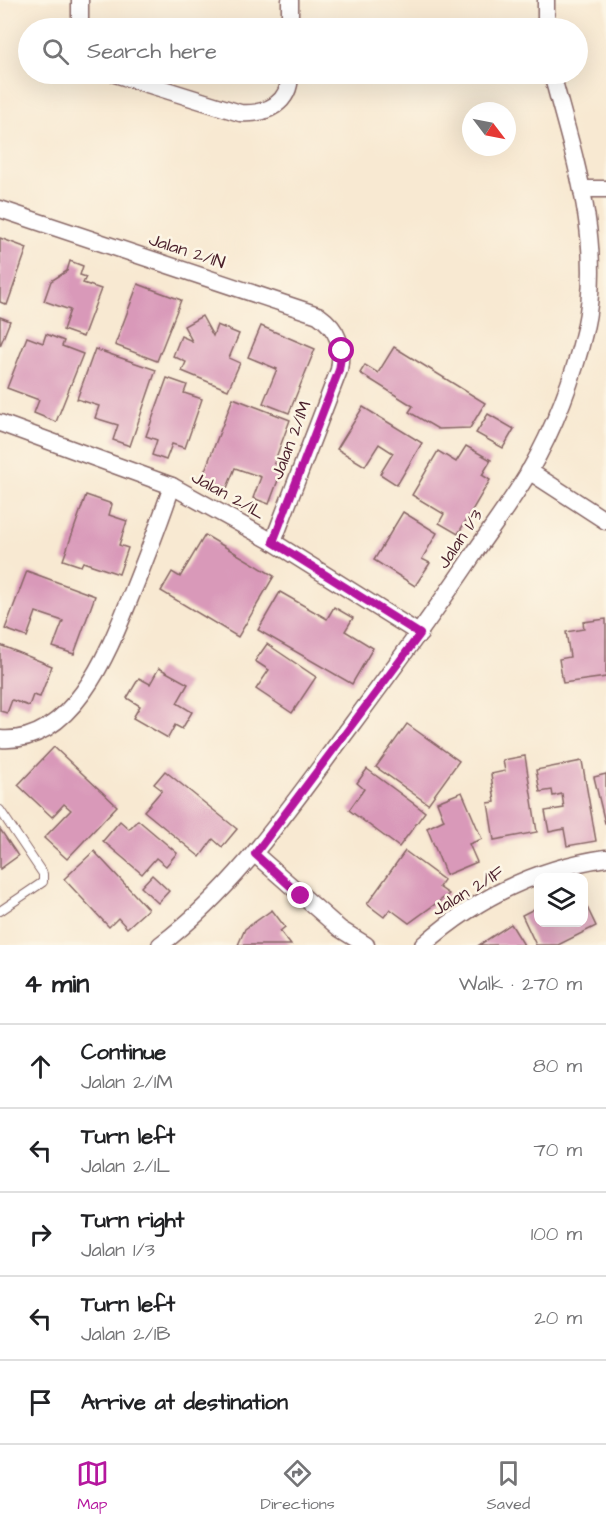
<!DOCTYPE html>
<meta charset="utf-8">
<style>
:root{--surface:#fff;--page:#f6f6f6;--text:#202124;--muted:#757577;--line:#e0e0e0;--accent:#b5179e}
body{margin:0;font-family:"Architects Daughter",sans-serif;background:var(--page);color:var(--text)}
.controls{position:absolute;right:18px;bottom:18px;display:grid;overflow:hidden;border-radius:12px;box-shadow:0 6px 24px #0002}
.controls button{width:54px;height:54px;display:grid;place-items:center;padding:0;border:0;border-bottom:2px solid var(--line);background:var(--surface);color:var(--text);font:30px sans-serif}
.compass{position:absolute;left:462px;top:102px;width:54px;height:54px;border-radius:50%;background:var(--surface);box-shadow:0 6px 24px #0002;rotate:122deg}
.stop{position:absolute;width:18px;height:18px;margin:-14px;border:4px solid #b5179e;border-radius:50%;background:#fff}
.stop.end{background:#b5179e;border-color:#fff;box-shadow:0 2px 6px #0008}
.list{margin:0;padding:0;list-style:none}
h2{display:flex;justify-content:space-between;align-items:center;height:78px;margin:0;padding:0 24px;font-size:26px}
h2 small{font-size:20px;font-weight:400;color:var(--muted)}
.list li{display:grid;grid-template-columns:39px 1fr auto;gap:18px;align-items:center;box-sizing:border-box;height:84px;padding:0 24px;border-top:2px solid var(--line)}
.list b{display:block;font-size:22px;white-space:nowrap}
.list p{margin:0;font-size:20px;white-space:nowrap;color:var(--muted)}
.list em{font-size:20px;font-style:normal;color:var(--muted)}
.icon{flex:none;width:33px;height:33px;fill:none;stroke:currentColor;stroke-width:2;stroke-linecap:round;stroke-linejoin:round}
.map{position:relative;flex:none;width:606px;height:945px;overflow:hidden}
.search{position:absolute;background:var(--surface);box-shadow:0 6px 24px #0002;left:18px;right:18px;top:18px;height:66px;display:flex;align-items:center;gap:15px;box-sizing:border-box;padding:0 21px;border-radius:33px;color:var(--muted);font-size:22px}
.sheet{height:498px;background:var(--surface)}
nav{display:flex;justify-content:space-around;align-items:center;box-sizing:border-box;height:84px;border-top:2px solid var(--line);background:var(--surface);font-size:16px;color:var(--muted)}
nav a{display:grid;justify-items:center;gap:3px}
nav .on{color:var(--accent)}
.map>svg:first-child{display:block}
.building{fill:#d999b9}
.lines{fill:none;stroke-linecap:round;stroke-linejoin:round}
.service-casing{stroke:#876665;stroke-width:10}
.minor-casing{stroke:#876665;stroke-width:19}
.service{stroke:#fff;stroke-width:8}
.minor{stroke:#fff;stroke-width:16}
.route{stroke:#b5179e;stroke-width:8}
.labels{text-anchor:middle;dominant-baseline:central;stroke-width:5;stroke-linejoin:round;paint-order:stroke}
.street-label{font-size:18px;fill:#4a1f2b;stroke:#fcf5e5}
</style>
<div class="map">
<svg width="606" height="945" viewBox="0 0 606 945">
<rect width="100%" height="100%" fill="#fcf5e5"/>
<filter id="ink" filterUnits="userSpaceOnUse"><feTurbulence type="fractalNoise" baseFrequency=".0167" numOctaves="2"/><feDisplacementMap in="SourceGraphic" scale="12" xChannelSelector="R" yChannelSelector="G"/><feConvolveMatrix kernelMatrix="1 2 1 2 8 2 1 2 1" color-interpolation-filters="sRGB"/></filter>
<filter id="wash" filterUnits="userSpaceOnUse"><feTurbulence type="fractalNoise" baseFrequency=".008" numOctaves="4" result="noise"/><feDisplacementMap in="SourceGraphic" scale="24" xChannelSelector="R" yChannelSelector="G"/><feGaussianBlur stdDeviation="1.35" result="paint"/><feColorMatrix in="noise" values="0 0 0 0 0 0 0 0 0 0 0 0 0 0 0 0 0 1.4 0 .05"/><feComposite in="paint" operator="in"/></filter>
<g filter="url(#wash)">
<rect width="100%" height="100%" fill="#f8e9d2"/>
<g id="blocks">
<g class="building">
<polygon points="0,238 27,248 7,305 0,302"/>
<polygon points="70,261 83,266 80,275 86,277 83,283 101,289 83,337 63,330 70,310 44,301 51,281 67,271"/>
<polygon points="138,284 181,300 157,361 115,345"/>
<polygon points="202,316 213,336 217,325 239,334 229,358 240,363 228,390 182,371 186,362 173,356 181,336 192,341 184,326"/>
<polygon points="0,317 10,321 0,346"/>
<polygon points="261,326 315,349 289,413 263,403 277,369 248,357"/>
<polygon points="46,334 64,341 62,346 83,354 56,422 34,413 39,400 7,388 27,337 43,343"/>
<polygon points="394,347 485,403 470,428 438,429 409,412 413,406 360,373 365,365 378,373"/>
<polygon points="95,349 156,370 130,446 113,440 118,425 95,418 99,406 77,399"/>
<polygon points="167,378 187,385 184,393 202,399 185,448 172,444 166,460 152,455 157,440 146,436"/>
<polygon points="233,398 290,420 274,463 283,467 269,504 253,498 261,477 235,468 227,488 202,478"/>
<polygon points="363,407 422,443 397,485 380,474 393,453 379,444 365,466 337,449"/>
<polygon points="488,414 514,429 503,448 476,433"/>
<polygon points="466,446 491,460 482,475 490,480 458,534 439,523 444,514 412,495 438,451 456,462"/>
<polygon points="86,495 112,504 109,515 127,521 119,545 128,548 119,574 83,562 81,566 63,560"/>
<polygon points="403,512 437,533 422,559 430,563 415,586 374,560"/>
<polygon points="205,535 274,576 238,637 161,591 172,572 180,577"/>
<polygon points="27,571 95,596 74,654 53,647 63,621 36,612 27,637 5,629"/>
<polygon points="280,592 327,619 334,607 353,618 345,631 373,648 352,684 258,630"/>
<polygon points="606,619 606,677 563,683 559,659 570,657 566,632 584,629 583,622"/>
<polygon points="267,644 316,677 292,713 256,689 269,670 255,661"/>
<polygon points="0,645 52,666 40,697 33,695 29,706 12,700 7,713 0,711"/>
<polygon points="159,668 188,684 177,703 192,712 182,729 175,725 168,738 133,718 140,706 127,698 139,678 150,684"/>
<polygon points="407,724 459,761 428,804 376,767"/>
<polygon points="54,747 117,806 67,859 44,838 71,810 64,804 52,817 18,785"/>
<polygon points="525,756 537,832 494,840 488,803 495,802 491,774 505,771 503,760"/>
<polygon points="582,761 596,841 567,846 564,829 549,832 545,811 564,808 562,794 553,796 552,790 540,792 536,770"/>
<polygon points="367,769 425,812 399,847 349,810 364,789 357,783"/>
<polygon points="165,771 237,829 222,847 213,839 200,857 144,811 162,790 154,784"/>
<polygon points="606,774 606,823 605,823 594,777"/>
<polygon points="462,792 482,839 469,844 477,862 446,875 427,828 444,820 437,802"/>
<polygon points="138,820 177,853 166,866 156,858 142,874 103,841 120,821 129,829"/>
<polygon points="0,829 18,856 0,869"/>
<polygon points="94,851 148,909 127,928 118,918 109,927 64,879"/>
<polygon points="405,851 444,880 439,887 449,894 409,923 390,909 384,917 367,904"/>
<polygon points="152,875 169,891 158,903 141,887"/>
<polygon points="584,901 596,926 558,945 536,945 522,915 538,907 538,922 584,922"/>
<polygon points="272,910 285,927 280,931 291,945 238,945 245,929"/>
<polygon points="511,924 524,945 479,945"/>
</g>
</g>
</g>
<g filter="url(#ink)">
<use href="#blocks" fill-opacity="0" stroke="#876665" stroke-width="1.5"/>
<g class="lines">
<defs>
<polyline id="service" points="0,810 43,874 43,882 0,911"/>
<g id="minor">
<polyline points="80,0 80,28"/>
<polyline points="290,28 290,0"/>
<polyline points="546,28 546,0"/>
<path d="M115 74 240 113C267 115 290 103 290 74"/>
<polyline points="582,189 606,189"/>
<path d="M0 209 318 315C339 330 343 345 339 370L273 542"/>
<polyline points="0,423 172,486 273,542 420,634"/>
<polyline points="529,471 606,521"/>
<path d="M0 739C74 745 110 648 132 593 146 558 160 522 172 486"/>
<polyline points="255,854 340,929 366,945"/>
<path d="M160 945C238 886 292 804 350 727 393 669 435 612 475 552 493 526 513 499 529 472 554 429 574 377 585 329 604 243 574 157 552 74"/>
<path d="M423 945C475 899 537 868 606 858"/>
</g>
</defs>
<use href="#service" class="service-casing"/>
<use href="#minor" class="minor-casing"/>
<use href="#service" class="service"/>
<use href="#minor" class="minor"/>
</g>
</g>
<g class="lines" filter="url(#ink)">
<polyline class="route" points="301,896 255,854 420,634 273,542 339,370 342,351"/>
</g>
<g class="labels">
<g class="street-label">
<text transform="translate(187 251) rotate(18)">Jalan 2/1N</text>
<text transform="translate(291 440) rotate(-69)">Jalan 2/1M</text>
<text transform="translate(228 495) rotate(29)">Jalan 2/1L</text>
<text transform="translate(460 539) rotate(-56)">Jalan 1/3</text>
<text transform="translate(468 891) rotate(-31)">Jalan 2/1F</text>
</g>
</g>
</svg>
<div class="controls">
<button><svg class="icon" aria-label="layers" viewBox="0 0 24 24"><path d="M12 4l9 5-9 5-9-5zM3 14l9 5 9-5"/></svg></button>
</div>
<svg class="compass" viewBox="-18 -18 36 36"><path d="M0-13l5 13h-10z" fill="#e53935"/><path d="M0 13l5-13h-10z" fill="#757577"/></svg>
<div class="stop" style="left:342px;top:351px"></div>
<div class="stop end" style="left:301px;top:896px"></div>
<div class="search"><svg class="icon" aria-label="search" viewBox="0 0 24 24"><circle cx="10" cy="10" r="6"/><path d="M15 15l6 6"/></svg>Search here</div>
</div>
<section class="sheet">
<h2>4 min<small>Walk · 270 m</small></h2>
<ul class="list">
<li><svg class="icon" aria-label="ahead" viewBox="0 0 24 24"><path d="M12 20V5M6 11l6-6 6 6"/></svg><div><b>Continue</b><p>Jalan 2/1M</p></div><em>80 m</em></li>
<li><svg class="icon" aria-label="left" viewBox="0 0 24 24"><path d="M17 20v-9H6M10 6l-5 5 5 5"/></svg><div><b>Turn left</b><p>Jalan 2/1L</p></div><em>70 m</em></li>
<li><svg class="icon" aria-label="right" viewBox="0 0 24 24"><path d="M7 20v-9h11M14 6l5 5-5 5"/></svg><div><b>Turn right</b><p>Jalan 1/3</p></div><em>100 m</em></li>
<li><svg class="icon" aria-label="left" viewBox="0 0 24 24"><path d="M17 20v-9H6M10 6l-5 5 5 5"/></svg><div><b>Turn left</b><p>Jalan 2/1B</p></div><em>20 m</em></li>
<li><svg class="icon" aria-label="arrive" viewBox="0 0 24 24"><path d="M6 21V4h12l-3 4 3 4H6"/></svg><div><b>Arrive at destination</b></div></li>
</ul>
</section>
<nav>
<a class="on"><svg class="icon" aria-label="map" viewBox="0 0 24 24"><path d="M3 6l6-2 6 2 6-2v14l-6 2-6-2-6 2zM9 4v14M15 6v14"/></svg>Map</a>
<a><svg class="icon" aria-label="directions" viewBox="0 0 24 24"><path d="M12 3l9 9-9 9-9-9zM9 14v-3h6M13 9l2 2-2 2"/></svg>Directions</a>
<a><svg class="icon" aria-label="saved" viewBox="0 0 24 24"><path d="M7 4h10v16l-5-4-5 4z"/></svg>Saved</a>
</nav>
